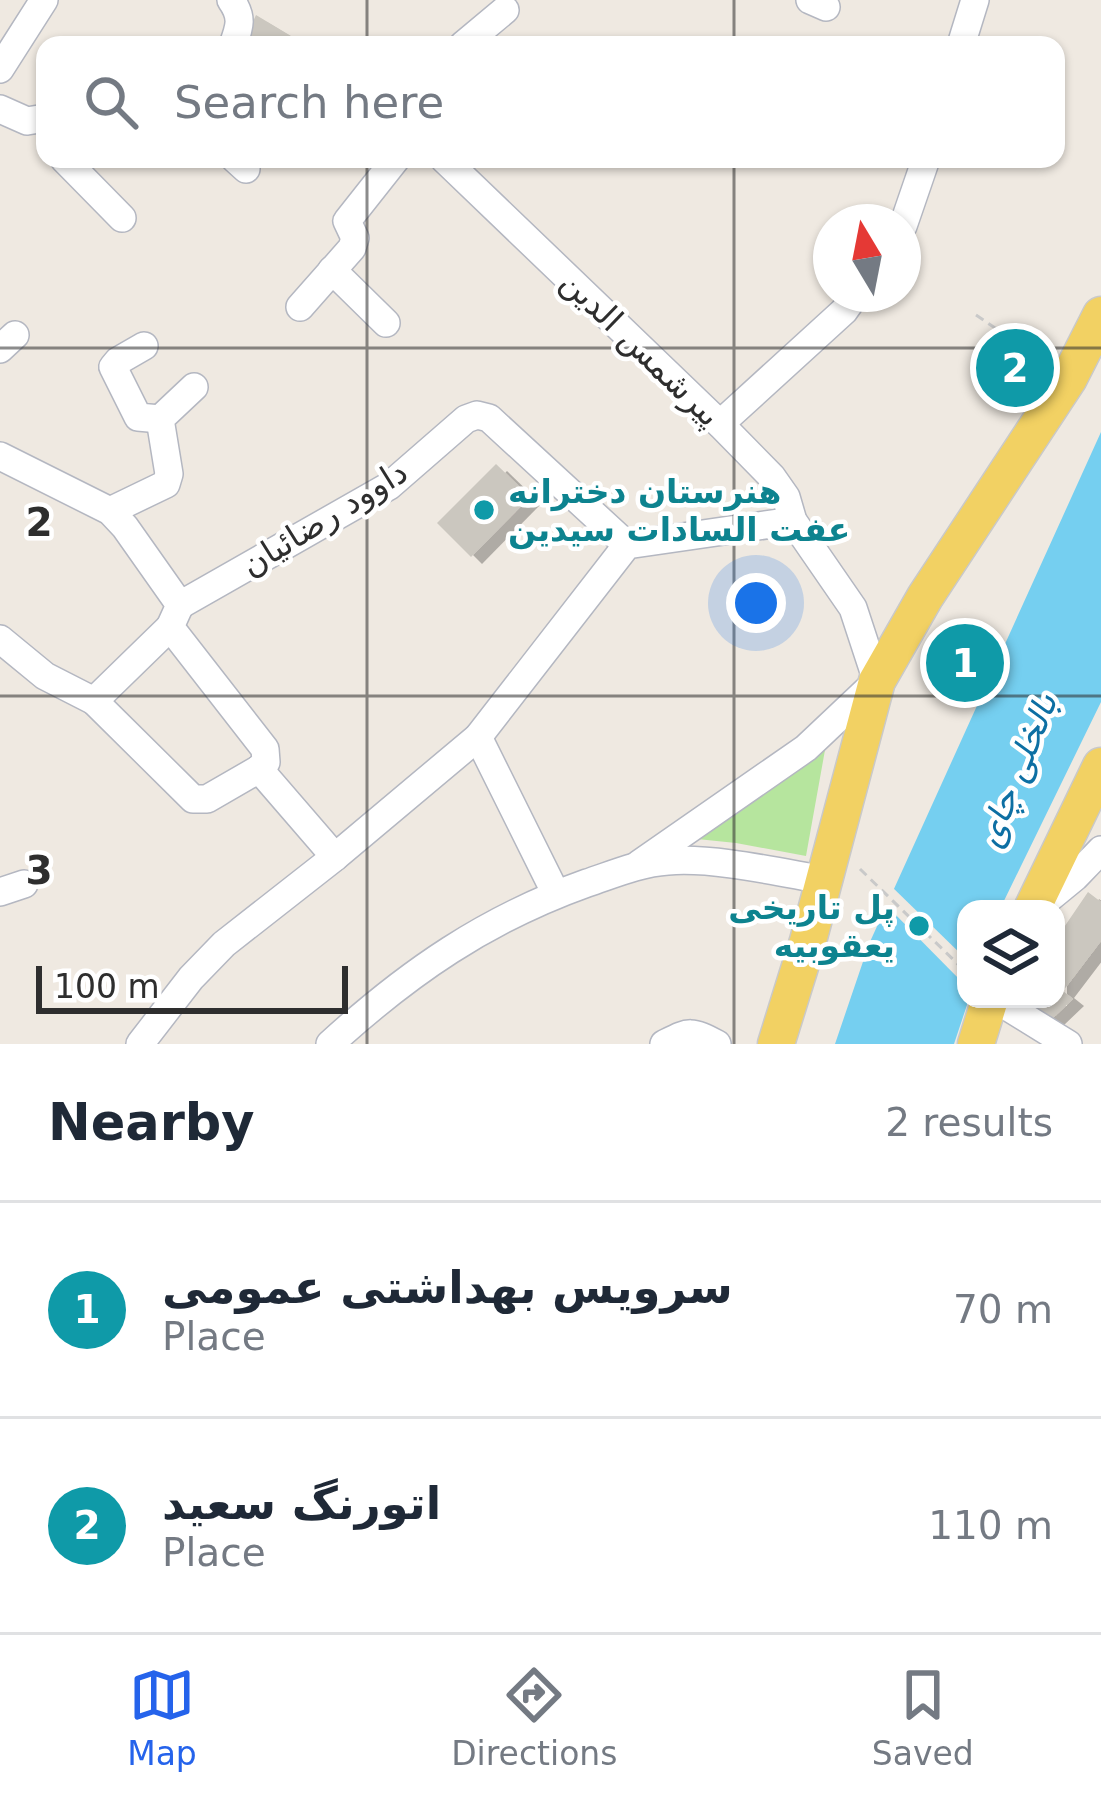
<!DOCTYPE html>
<meta charset="utf-8">
<style>
:root{--surface:#fff;--page:#f2f2f3;--text:#1f2937;--muted:#747a83;--line:#e0e1e3;--accent:#2563eb}
body{margin:0;font-family:"DejaVu Sans",Vazirmatn,sans-serif;background:var(--page);color:var(--text)}
.controls{position:absolute;right:36px;bottom:36px;display:grid;overflow:hidden;border-radius:24px;box-shadow:0 3px 9px #0004}
.controls button{width:108px;height:108px;display:grid;place-items:center;padding:0;border:0;border-bottom:3px solid var(--line);background:var(--surface);color:var(--text);font:60px sans-serif}
.compass{position:absolute;left:813px;top:204px;width:108px;height:108px;border-radius:50%;background:var(--surface);box-shadow:0 3px 9px #0004;rotate:350deg}
.scale{position:absolute;left:36px;bottom:30px;width:312px;box-sizing:border-box;padding-left:12px;border:6px solid #2e2e2e;border-top:0;font-size:33px;line-height:42px;white-space:nowrap;color:#2e2e2e;-webkit-text-stroke:9px #fff;paint-order:stroke}
.you{position:absolute;left:756px;top:603px;width:42px;height:42px;margin:-30px;border:9px solid #fff;border-radius:50%;background:#1a73e8;box-shadow:0 0 0 18px #1a73e833}
.badge{display:grid;place-items:center;width:78px;height:78px;border-radius:50%;background:var(--accent);color:#fff;font-size:39px;font-weight:700}
.pin{position:absolute;translate:-50% -50%;border:6px solid #fff;box-shadow:0 3px 12px #0006}
.list{margin:0;padding:0;list-style:none}
h2{display:flex;justify-content:space-between;align-items:center;height:156px;margin:0;padding:0 48px;font-size:51px}
h2 small{font-size:39px;font-weight:400;color:var(--muted)}
.list li{display:grid;grid-template-columns:78px 1fr auto;gap:36px;align-items:center;box-sizing:border-box;height:216px;padding:0 48px;border-top:3px solid var(--line)}
.list b{display:block;font-size:45px;white-space:nowrap}
.list p{margin:0;font-size:39px;white-space:nowrap;color:var(--muted)}
.list em{font-size:39px;font-style:normal;color:var(--muted)}
.icon{flex:none;width:66px;height:66px;fill:none;stroke:currentColor;stroke-width:2;stroke-linecap:round;stroke-linejoin:round}
.map{position:relative;flex:none;width:1101px;height:1044px;overflow:hidden}
.search{position:absolute;background:var(--surface);box-shadow:0 3px 9px #0004;left:36px;right:36px;top:36px;height:132px;display:flex;align-items:center;gap:30px;box-sizing:border-box;padding:0 42px;border-radius:24px;color:var(--muted);font-size:45px}
.sheet{height:588px;background:var(--surface)}
nav{display:flex;justify-content:space-around;align-items:center;box-sizing:border-box;height:168px;border-top:3px solid var(--line);background:var(--surface);font-size:33px;color:var(--muted)}
nav a{display:grid;justify-items:center;gap:6px}
nav .on{color:var(--accent)}
.map>svg:first-child{display:block}
.green{fill:#b6e59e}
.water{fill:#75cff0}
.pier{fill:#efe9e1}
.building{fill:#cbc7bf;filter:url(#shadow)}
.lines{fill:none;stroke-linecap:round;stroke-linejoin:round}
.minor-casing{stroke:#b4b7c1;stroke-width:30}
.major-casing{stroke:#c9c9c9;stroke-width:39}
.path{stroke:#c9c9c9;stroke-width:3;stroke-dasharray:9 6;stroke-linecap:butt}
.minor{stroke:#fff;stroke-width:27}
.major{stroke:#f2d163;stroke-width:36}
.grid{fill:none;stroke:#2e2e2e;stroke-width:3;stroke-opacity:0.55}
.culture-dot{fill:#0f9aa8;stroke:#fff;stroke-width:4.5}
.labels{text-anchor:middle;dominant-baseline:central;stroke-width:9;stroke-linejoin:round;paint-order:stroke}
.street-label{font-size:33px;fill:#2e2e2e;stroke:#fff}
.culture-label{font-size:33px;font-weight:bold;fill:#0d838f;stroke:#fff;text-anchor:start}
.water-label{font-size:36px;font-style:italic;fill:#0d6fa3;stroke:#fff}
.grid-label{font-size:39px;text-anchor:middle;font-weight:bold;fill:#2e2e2e;stroke:#fff;stroke-width:9;stroke-linejoin:round;paint-order:stroke}
</style>
<div class="map">
<svg width="1101" height="1044" viewBox="0 0 1101 1044">
<defs>
<filter id="shadow"><feDropShadow dx="11" dy="7" stdDeviation="0" flood-color="#0004"/></filter>
</defs>
<rect width="100%" height="100%" fill="#efe9e1"/>
<polygon class="green" points="825,750 806,856 736,843 697,839"/>
<polygon class="water" points="1101,432 1101,702 1000,909 966,909 966,999 969,999 954,1044 835,1044 869,944"/>
<polygon class="pier" points="889,884 966,959 965,985 882,901"/>
<g class="building">
<polygon points="256,15 296,39 294,45 242,45"/>
<polygon points="1010,348 1028,362 1029,372 1020,384 998,364"/>
<polygon points="496,464 530,497 471,557 437,523"/>
<polygon points="961,642 985,655 969,685 945,672"/>
<polygon points="1088,892 1101,902 1101,941 1063,991 1073,999 1052,1019 1039,1008 1035,1011 1018,999 1056,999 1056,939"/>
</g>
<g class="lines">
<defs>
<g id="minor">
<path d="M231 0C243 17 240 26 233 45"/>
<polyline points="810,0 826,7"/>
<polyline points="463,45 505,10"/>
<polyline points="961,45 975,0"/>
<polyline points="0,69 44,0"/>
<polyline points="0,109 27,121 45,118"/>
<polyline points="64,159 122,218"/>
<polyline points="235,159 246,169"/>
<polyline points="444,159 720,424 772,477 786,497 793,521 853,608 877,681 806,748 639,864"/>
<polyline points="903,226 926,159"/>
<polyline points="332,270 386,323"/>
<polyline points="300,307 352,248 355,238 347,221 396,159"/>
<polyline points="144,346 118,361 113,367 138,417 160,419"/>
<polyline points="0,349 15,335"/>
<polyline points="720,424 844,311 856,294"/>
<polyline points="0,456 110,511 125,527 180,605 170,627 265,749 266,762 259,769"/>
<polyline points="110,511 166,484 169,474 160,419 194,387"/>
<polyline points="180,605 389,486 466,419 477,415 489,418 627,545"/>
<polyline points="0,639 45,676 94,701 193,799 207,799 259,769"/>
<polyline points="94,701 170,627"/>
<polyline points="478,737 556,894"/>
<polyline points="259,769 335,857"/>
<polyline points="0,892 24,884"/>
<polyline points="1036,909 1075,877 1101,850"/>
<polyline points="995,999 1068,1044"/>
<polyline points="140,1044 191,978 224,944 335,857 478,737 627,545 793,521"/>
<path d="M330 1044C409 972 486 919 587 883 614 874 639 863 668 861 713 857 778 872 824 880"/>
<path d="M664 1044C690 1031 690 1030 717 1044"/>
</g>
<g id="major">
<polyline points="1032,909 1101,766"/>
<polyline points="776,1044 808,941 877,681 925,597 1069,378 1101,315"/>
<polyline points="976,1044 990,999"/>
</g>
</defs>
<use href="#minor" class="minor-casing"/>
<use href="#major" class="major-casing"/>
<g class="path">
<polyline points="976,315 1042,360"/>
<polyline points="860,869 966,972"/>
</g>
<use href="#minor" class="minor"/>
<use href="#major" class="major"/>
</g>
<path class="grid" d="M367 0V45M734 0V45M367 159V1044M734 159V1044M0 348H1101M0 696H1101"/>
<g class="culture-dot">
<circle cx="484" cy="510" r="12"/>
<circle cx="919" cy="926" r="12"/>
</g>
<g class="labels">
<g class="street-label">
<text transform="translate(641 348) rotate(44)">پیرشمس الدین</text>
<text transform="translate(324 518) rotate(-32)">داوود رضائیان</text>
</g>
<g class="culture-label">
<text x="508" y="491">هنرستان دخترانه<tspan x="508" dy="38">عفت السادات سیدین</tspan></text>
<text x="895" y="907" text-anchor="end">پل تاریخی<tspan x="895" dy="38">یعقوبیه</tspan></text>
</g>
<g class="water-label">
<text transform="translate(1016 770) rotate(-68)">بالخلی چای</text>
</g>
</g>
<g class="grid-label">
<text x="39" y="536">2</text>
<text x="39" y="884">3</text>
</g>
</svg>
<div class="controls">
<button><svg class="icon" aria-label="layers" viewBox="0 0 24 24"><path d="M12 4l9 5-9 5-9-5zM3 14l9 5 9-5"/></svg></button>
</div>
<svg class="compass" viewBox="-18 -18 36 36"><path d="M0-13l5 13h-10z" fill="#e53935"/><path d="M0 13l5-13h-10z" fill="#747a83"/></svg>
<div class="scale">100 m</div>
<div class="you"></div>
<div class="pin badge" style="left:965px;top:663px;background:#0f9aa8">1</div>
<div class="pin badge" style="left:1015px;top:368px;background:#0f9aa8">2</div>
<div class="search"><svg class="icon" aria-label="search" viewBox="0 0 24 24"><circle cx="10" cy="10" r="6"/><path d="M15 15l6 6"/></svg>Search here</div>
</div>
<section class="sheet">
<h2>Nearby<small>2 results</small></h2>
<ul class="list">
<li><span class="badge" style="background:#0f9aa8">1</span><div><b>سرویس بهداشتی عمومی</b><p>Place</p></div><em>70 m</em></li>
<li><span class="badge" style="background:#0f9aa8">2</span><div><b>اتورنگ سعید</b><p>Place</p></div><em>110 m</em></li>
</ul>
</section>
<nav>
<a class="on"><svg class="icon" aria-label="map" viewBox="0 0 24 24"><path d="M3 6l6-2 6 2 6-2v14l-6 2-6-2-6 2zM9 4v14M15 6v14"/></svg>Map</a>
<a><svg class="icon" aria-label="directions" viewBox="0 0 24 24"><path d="M12 3l9 9-9 9-9-9zM9 14v-3h6M13 9l2 2-2 2"/></svg>Directions</a>
<a><svg class="icon" aria-label="saved" viewBox="0 0 24 24"><path d="M7 4h10v16l-5-4-5 4z"/></svg>Saved</a>
</nav>
